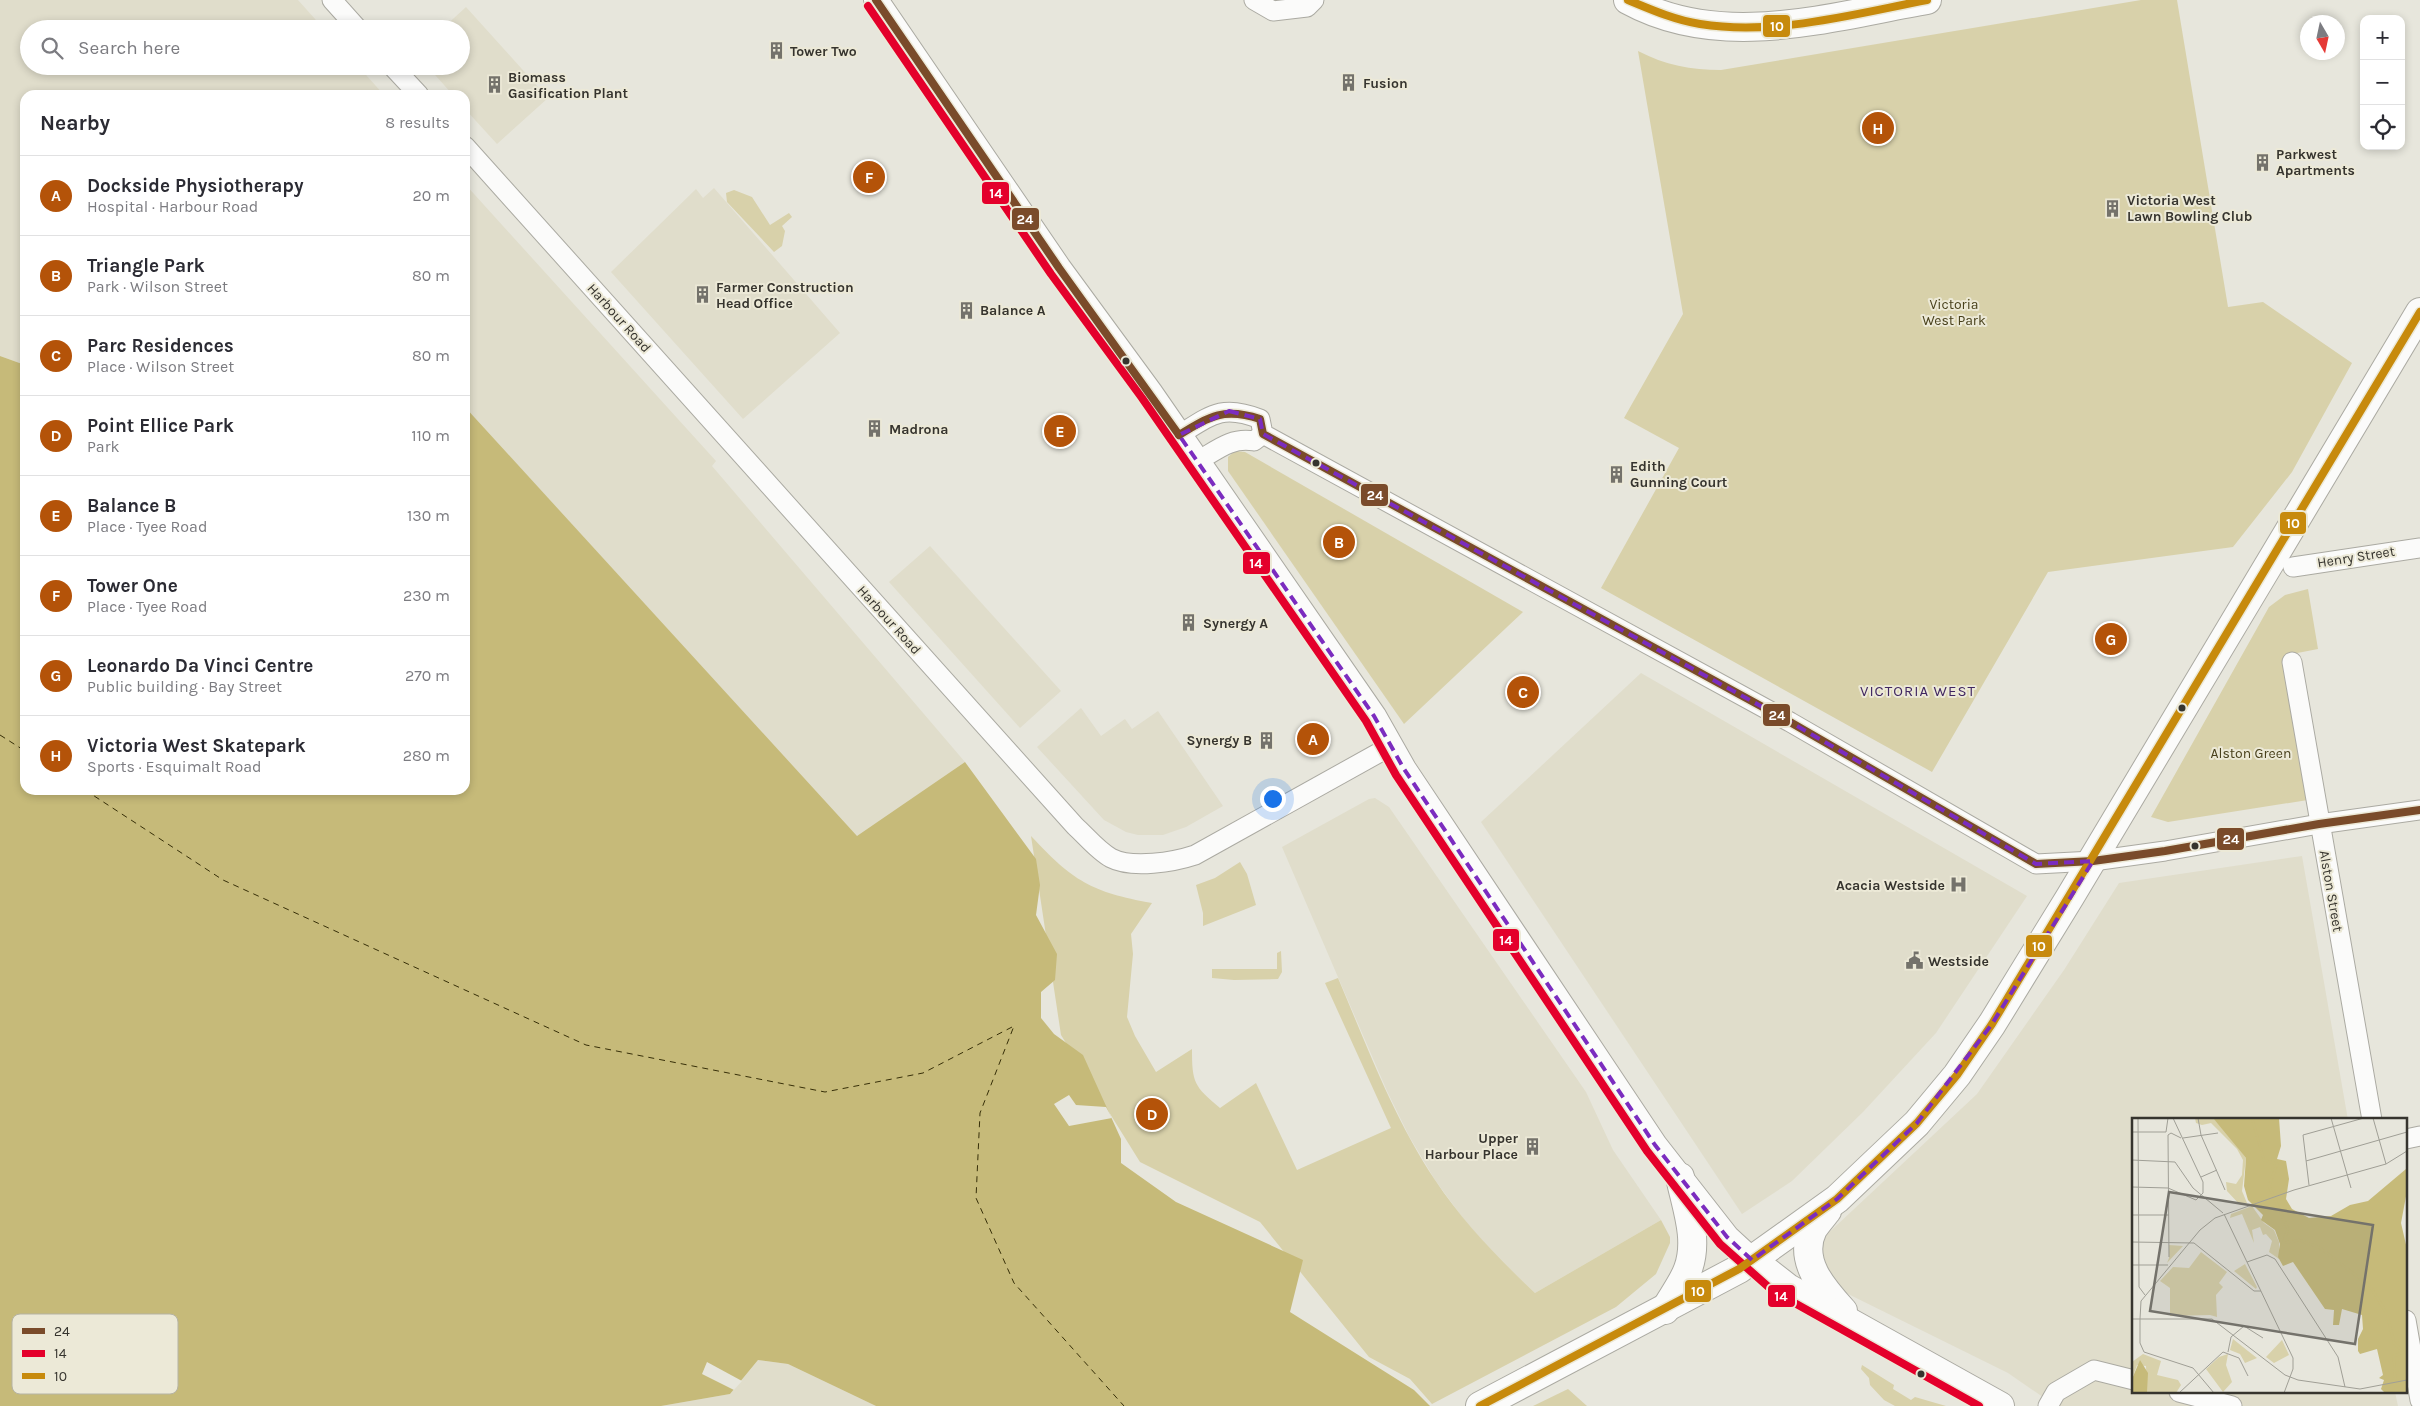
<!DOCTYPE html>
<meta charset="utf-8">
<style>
:root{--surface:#fff;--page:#f2f2f3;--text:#2b2b33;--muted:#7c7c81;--line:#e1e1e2;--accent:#b45309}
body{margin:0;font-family:Karla,sans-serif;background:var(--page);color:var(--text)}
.controls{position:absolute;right:15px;top:15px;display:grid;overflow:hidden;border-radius:10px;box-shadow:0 2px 8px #0003}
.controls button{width:45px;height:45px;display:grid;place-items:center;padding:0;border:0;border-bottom:1px solid var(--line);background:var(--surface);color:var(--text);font:25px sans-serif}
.compass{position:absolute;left:2300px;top:15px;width:45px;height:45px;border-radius:50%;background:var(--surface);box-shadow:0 2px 8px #0003;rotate:171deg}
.you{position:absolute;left:1272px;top:798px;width:18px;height:18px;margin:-12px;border:4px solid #fff;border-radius:50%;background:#1a73e8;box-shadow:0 0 0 8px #1a73e833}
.badge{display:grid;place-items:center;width:32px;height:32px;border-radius:50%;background:var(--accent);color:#fff;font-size:16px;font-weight:700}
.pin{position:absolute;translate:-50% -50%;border:2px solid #fff;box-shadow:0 1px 5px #0006}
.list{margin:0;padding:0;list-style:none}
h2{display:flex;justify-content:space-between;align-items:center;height:65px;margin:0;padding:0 20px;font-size:21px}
h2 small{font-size:16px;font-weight:400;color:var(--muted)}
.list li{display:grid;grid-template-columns:32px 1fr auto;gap:15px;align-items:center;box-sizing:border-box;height:80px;padding:0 20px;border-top:1px solid var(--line)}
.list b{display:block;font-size:19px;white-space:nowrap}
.list p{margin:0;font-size:16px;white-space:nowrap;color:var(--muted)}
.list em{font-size:16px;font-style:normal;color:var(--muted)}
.icon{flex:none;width:28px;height:28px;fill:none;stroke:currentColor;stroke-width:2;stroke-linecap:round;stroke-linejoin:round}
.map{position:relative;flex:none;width:2420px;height:1406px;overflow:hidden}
.search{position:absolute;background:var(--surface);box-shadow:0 2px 8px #0003;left:20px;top:20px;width:450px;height:55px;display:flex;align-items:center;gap:12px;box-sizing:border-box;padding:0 18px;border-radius:28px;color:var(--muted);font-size:19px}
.panel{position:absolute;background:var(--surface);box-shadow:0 2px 8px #0003;left:20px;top:90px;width:450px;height:705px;border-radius:15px}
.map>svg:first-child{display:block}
.built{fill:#e0ddcb}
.green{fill:#d8d1aa}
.water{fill:#c6ba79}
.pier{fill:#e7e6dc}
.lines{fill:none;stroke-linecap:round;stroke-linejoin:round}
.ferry{stroke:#372f08;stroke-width:1;stroke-dasharray:6 5;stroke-linecap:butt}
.minor-casing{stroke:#abaaa2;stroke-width:21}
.tertiary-casing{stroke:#abaaa2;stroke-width:26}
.secondary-casing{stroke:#abaaa2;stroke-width:30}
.minor{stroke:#fbfbfa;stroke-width:19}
.tertiary{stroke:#fbfbfa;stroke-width:24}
.secondary{stroke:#fbfbfa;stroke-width:28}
.bus-1-casing{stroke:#ece9d7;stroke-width:11}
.bus-2-casing{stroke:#ece9d7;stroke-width:11}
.bus-3-casing{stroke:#ece9d7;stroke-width:11}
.bus-1{stroke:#7a4b2a;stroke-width:8}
.bus-2{stroke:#e4002b;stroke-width:8}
.bus-3{stroke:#c78a0c;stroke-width:8}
.marked{fill:none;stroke:#7b2cbf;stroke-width:4;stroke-dasharray:10 6;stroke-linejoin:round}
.bus-dot{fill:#36342e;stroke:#ece9d7;stroke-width:2}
.labels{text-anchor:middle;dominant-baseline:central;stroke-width:4;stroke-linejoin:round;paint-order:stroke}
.poi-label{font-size:14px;font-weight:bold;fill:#36342e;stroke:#ece9d7;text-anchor:start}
.park-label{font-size:14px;fill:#49411c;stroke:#ece9d7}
.street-label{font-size:14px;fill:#36342e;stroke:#ece9d7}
.neighbourhood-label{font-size:15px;letter-spacing:1px;fill:#402660;stroke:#ece9d7}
.inset-river{fill:none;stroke:#c6ba79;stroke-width:2.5}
.inset-road{fill:none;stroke:#a09f96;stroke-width:1}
.view{fill:#74726b;fill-opacity:0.15;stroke:#74726b;stroke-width:2.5}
.inset-edge{fill:none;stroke:#36342e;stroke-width:2.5}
.key{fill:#ece9d7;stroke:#b5b3a4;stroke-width:1}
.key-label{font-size:14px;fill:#36342e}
.line-badge{stroke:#ece9d7;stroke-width:2}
.badge-label{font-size:14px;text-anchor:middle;font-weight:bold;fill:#fff}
</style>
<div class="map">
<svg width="2420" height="1406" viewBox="0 0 2420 1406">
<rect width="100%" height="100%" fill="#e7e6dc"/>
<g class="built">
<polygon points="0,0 298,0 324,29 29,29 29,66 358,66 384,95 25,95 25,365 0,356"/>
<polygon points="466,7 548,98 497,144 465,109 465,95 453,95 427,66 461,66 461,29 442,29"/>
<polygon points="465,184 716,461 712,466 965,762 857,837 465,407"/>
<polygon points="714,188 840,333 743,419 611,272 696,189 703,198"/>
<polygon points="930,546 1061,691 1020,728 889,582"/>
<polygon points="1641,673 2027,896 1936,1033 1863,1112 1792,1181 1742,1214 1481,822"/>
<polygon points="1081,708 1101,736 1125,719 1132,729 1158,711 1223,806 1186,827 1163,835 1138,835 1126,832 1104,820 1037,747"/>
<polygon points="1375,798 1389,807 1586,1092 1613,1150 1661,1220 1535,1293 1498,1258 1465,1221 1435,1180 1409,1136 1387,1091 1282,847 1369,799"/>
<polygon points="2302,856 2348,1120 2134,1120 2134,1392 2395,1392 2398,1406 2056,1406 2008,1373 1838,1289 1820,1273 1822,1239 1977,1094 2064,970 2119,883"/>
<polygon points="758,1360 788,1364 876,1406 661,1406 730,1394"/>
</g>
<g class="green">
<path d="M2141 0H2177L2228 307 2263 302 2352 363 2292 472 2233 547 2048 572 1932 772 1601 588 1679 448 1624 418 1683 314 1638 51C1665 65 1691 70 1721 70Z"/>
<polygon points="734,190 752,197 770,225 789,213 792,217 782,226 785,231 782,246 774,252 727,202 726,193"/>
<polygon points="1235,451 1245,452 1523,612 1404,724 1228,471 1228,457"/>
<polygon points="2308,589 2318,649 2287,655 2314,799 2168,822 2151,817 2269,607 2285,595"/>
<path d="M1031 836C1073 881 1091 892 1152 903L1131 934 1133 954 1127 1017 1135 1036 1156 1072 1192 1049C1192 1083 1194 1086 1220 1108L1256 1083 1297 1170 1391 1128 1325 983 1338 978C1367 1046 1393 1117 1435 1180 1463 1222 1498 1258 1535 1293L1661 1220 1670 1237V1243L1656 1274 1616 1307 1432 1404 1410 1379 1369 1357 1260 1222 1140 1162 1061 1035Z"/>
<polygon points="1240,862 1247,874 1256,905 1203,926 1203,913 1196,885 1215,878"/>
<polygon points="1281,951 1282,972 1278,979 1234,980 1212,978 1212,969 1277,969 1277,953"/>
<polygon points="1862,1365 1894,1385 1893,1389 1911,1400 1915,1397 1946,1406 1895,1406 1884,1400 1870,1385 1869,1378 1861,1369"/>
<polygon points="1568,1389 1587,1406 1533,1406"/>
</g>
<polygon class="water" points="0,356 25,365 25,790 465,790 465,407 857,836 965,762 1036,859 1040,885 1036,915 1057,954 1055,980 1041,992 1041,1018 1054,1034 1083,1055 1121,1139 1121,1163 1176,1202 1303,1260 1290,1312 1414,1390 1430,1406 876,1406 788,1364 758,1360 730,1394 661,1406 0,1406"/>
<g class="pier">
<polygon points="1069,1095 1076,1105 1106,1107 1112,1118 1069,1126 1054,1104"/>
<polygon points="707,1362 742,1381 734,1390 702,1374"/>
</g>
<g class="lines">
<g class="ferry">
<polyline points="0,735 25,751"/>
<polyline points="85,790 223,880 586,1045 825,1092 923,1073 1014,1026 980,1113 976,1198 1014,1283 1124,1406"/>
</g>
<defs>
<g id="minor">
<polyline points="332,0 358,29"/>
<polyline points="1254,0 1273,11 1307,7 1314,0"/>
<polyline points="392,66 419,95"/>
<path d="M465 146 1075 826C1086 836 1098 851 1111 858 1132 869 1174 862 1195 855L1391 746"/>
<path d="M1179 435C1211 415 1222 404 1260 419L1263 434 1790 722 2036 864 2093 861 2165 851 2319 824 2420 810"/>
<path d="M1198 461C1217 450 1231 437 1254 441L1263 434"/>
<polyline points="2293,567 2420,548"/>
<polyline points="2292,662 2372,1120"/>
<polyline points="2406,1139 2420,1136"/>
<polyline points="2406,1320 2420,1400"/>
<polyline points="2179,1392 2232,1406"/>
<polyline points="2048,1406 2056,1392 2094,1370 2134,1380"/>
</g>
<polyline id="tertiary" points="876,0 1059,268 1150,392 1374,716 1404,769 1655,1145 1727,1237 1752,1260"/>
<g id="secondary">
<path d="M1628 0C1721 51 1829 17 1927 0"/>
<path d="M1827 1211C1823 1216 1817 1223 1813 1229 1797 1261 1824 1290 1843 1311"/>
<polyline points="1752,1260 1788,1288 2000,1406"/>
<path d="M1665 1310C1672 1297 1683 1283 1688 1269 1699 1239 1686 1207 1680 1177"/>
<polyline points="1480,1406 1739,1269 1837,1199 1917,1123 1957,1075 1992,1024 2070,897 2420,312"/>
</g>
</defs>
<use href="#minor" class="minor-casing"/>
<use href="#tertiary" class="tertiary-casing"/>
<use href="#secondary" class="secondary-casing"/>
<use href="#minor" class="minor"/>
<use href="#tertiary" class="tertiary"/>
<use href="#secondary" class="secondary"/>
<defs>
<g id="bus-1">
<polyline points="876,0 1059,268 1179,435"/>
<path d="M1179 435C1210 416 1224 407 1260 419L1263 434 1790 722 2036 864 2093 861 2165 851 2319 824 2420 810"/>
</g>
<polyline id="bus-2" points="868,6 1051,274 1142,398 1366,721 1396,775 1647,1151 1720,1244 1773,1291 1979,1406"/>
<g id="bus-3">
<path d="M1628 0C1652 10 1675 20 1700 24 1775 36 1854 14 1927 0"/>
<polyline points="1480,1406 1739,1269 1837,1199 1917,1123 1957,1075 1992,1024 2420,312"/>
</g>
</defs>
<use href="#bus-1" class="bus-1-casing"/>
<use href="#bus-2" class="bus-2-casing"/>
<use href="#bus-3" class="bus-3-casing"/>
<use href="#bus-1" class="bus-1"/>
<use href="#bus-2" class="bus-2"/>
<use href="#bus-3" class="bus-3"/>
</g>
<path class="marked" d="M1229 411 1260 419 1263 434 1790 722 2036 864 2093 861 1992 1024 1917 1123 1837 1199 1752 1260 1727 1237 1655 1145 1404 769 1374 716 1179 435Z"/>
<defs>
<symbol id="building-bare" viewBox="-9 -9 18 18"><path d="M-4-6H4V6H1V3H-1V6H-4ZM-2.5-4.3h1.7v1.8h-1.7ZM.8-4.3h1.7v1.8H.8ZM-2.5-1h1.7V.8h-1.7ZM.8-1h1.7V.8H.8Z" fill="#74726b" stroke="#ece9d7" stroke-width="2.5" paint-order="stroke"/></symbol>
<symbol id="hospital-bare" viewBox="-9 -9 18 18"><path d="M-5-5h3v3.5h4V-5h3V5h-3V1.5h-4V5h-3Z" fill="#74726b" stroke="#ece9d7" stroke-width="2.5" paint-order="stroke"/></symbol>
<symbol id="civic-bare" viewBox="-9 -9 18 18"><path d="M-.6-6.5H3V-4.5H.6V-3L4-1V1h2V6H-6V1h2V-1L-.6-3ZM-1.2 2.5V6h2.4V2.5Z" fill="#74726b" stroke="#ece9d7" stroke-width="2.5" paint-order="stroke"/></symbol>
</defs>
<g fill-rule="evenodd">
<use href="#building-bare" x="764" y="38" width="25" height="25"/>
<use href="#building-bare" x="1336" y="70" width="25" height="25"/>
<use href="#building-bare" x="482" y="72" width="25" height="25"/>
<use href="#building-bare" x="2250" y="150" width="25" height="25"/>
<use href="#building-bare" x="2100" y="196" width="25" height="25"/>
<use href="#building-bare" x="690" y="282" width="25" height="25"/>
<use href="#building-bare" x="954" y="298" width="25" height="25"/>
<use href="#building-bare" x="862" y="416" width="25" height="25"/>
<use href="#building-bare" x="1604" y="462" width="25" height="25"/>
<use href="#building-bare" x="1176" y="610" width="25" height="25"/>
<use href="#building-bare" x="1254" y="728" width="25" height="25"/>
<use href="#hospital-bare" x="1946" y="872" width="25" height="25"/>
<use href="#civic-bare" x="1902" y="948" width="25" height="25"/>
<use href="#building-bare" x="1520" y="1134" width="25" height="25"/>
</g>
<g class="bus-dot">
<circle cx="1126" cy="361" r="4.5"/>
<circle cx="1316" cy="463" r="4.5"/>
<circle cx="2182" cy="708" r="4.5"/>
<circle cx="2195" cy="846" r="4.5"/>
<circle cx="1921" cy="1374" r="4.5"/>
</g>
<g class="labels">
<g class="poi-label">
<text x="790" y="51">Tower Two</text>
<text x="508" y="77">Biomass<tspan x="508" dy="16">Gasification Plant</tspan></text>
<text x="1363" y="83">Fusion</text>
<text x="2276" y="154">Parkwest<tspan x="2276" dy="16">Apartments</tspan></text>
<text x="2127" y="200">Victoria West<tspan x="2127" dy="16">Lawn Bowling Club</tspan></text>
<text x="716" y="287">Farmer Construction<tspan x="716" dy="16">Head Office</tspan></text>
<text x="980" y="310">Balance A</text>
<text x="889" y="429">Madrona</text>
<text x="1630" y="466">Edith<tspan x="1630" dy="16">Gunning Court</tspan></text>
<text x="1203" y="623">Synergy A</text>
<text x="1252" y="740" text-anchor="end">Synergy B</text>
<text x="1945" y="885" text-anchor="end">Acacia Westside</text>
<text x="1928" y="961">Westside</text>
<text x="1518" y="1138" text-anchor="end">Upper<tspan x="1518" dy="16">Harbour Place</tspan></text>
</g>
<g class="park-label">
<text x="1954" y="304">Victoria<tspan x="1954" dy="16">West Park</tspan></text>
<text x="2251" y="753">Alston Green</text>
</g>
<g class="street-label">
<text transform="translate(619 318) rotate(48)">Harbour Road</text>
<text transform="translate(2356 557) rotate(-9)">Henry Street</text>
<text transform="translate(889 620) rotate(48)">Harbour Road</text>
<text transform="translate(2331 891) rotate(80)">Alston Street</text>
</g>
<g class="neighbourhood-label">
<text x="1918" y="691">VICTORIA WEST</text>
</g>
</g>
<g transform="translate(2132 1118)">
<rect width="275" height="275" fill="#e7e6dc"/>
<path d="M63 0H81L92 12 98 10 96 17 114 40 110 73 115 85 108 87 95 73 94 64 104 66 110 57 111 42 105 31 79 5 70 7 64 5ZM120 88 132 105 142 112 147 124V141L137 134 140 123 134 116 131 117 128 109 120 112 122 125 110 96 98 100 99 96ZM37 127 51 128 35 145 37 140ZM69 134 95 154 87 165 91 169 84 177 85 199 78 197 38 198V170L28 163 41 149 57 150ZM113 146 125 169 124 171 102 153ZM101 221 116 233 125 240 113 245 108 236 98 232ZM150 222 157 237 142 245 134 239ZM11 236 29 243 25 257 46 262 49 267 44 275H15L14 248 5 247 0 261V244ZM96 236 94 247 100 264 91 274 74 251 87 239Z" fill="#d8d1aa"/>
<path d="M81 0H147L149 28 145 41 154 43 157 61 154 81 160 91 177 100 199 98 218 87 236 83 274 51 275 42V73L269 105 275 131V275H253L249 271 252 262 247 260 251 257 245 231 228 236 226 233V221L231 211 230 197 210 191 207 207H201L202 192 193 191 161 144 151 148 146 139 148 126 143 112 129 102 131 97 116 82 112 68 114 40ZM8 242 16 255 15 274 0 275V261Z" fill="#c6ba79"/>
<path class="inset-river" d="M120 0 132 42 145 46 137 68 156 111 151 125 167 122 187 129 238 168 255 196 262 225 272 234 262 238 263 262"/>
<path class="inset-road" d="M6 0 7 169 13 177M66 0 69 17 93 72M199 0 219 70M241 0 254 46M0 14H34L36 0M51 20 86 15M0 42 43 44 61 70 91 95M174 43 275 14M69 59 85 52M177 67 171 17 232 0M0 69 36 70 64 82 71 75V64L41 0M92 96 161 240V251L152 275M0 97H37M0 124 62 125 122 173H129M37 139 36 17 39 15 49 20M115 144 135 137 143 141 206 239 213 269M0 147H36M0 201H80L153 257 166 262 228 271 275 262M8 201V225L12 234 61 250 82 275M8 201 9 183 68 112 83 100 162 72 254 46 275 33M96 234 99 219 112 208 131 220M47 275 91 234 107 240 116 258"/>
<path class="view" d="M37 74 241 107 223 226 18 193Z"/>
<rect width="275" height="275" class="inset-edge"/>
</g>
<rect x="12" y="1314" width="166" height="80" rx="8" class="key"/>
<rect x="22" y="1328" width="23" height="6" fill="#7a4b2a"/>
<rect x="22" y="1350" width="23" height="7" fill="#e4002b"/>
<rect x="22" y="1373" width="23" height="6" fill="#c78a0c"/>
<g class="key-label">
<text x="54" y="1336">24</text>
<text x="54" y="1358">14</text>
<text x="54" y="1381">10</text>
</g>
<g class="line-badge">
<rect x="1762" y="14" width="29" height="24" rx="5" fill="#c78a0c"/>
<rect x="981" y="181" width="29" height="24" rx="5" fill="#e4002b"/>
<rect x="1011" y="207" width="29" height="24" rx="5" fill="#7a4b2a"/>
<rect x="1360" y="483" width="29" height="24" rx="5" fill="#7a4b2a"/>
<rect x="2279" y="511" width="28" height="24" rx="5" fill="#c78a0c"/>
<rect x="1242" y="551" width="29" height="24" rx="5" fill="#e4002b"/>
<rect x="1762" y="703" width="29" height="24" rx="5" fill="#7a4b2a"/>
<rect x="2216" y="827" width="29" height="24" rx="5" fill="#7a4b2a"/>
<rect x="1492" y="928" width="28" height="24" rx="5" fill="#e4002b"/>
<rect x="2025" y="934" width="28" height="24" rx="5" fill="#c78a0c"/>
<rect x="1684" y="1279" width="28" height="24" rx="5" fill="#c78a0c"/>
<rect x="1767" y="1284" width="29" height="24" rx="5" fill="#e4002b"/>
</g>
<g class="badge-label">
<text x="1777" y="31">10</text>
<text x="996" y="198">14</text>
<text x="1025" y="224">24</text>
<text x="1375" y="500">24</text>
<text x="2293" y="528">10</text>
<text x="1256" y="568">14</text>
<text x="1777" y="720">24</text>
<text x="2231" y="844">24</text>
<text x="1506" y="945">14</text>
<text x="2039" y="951">10</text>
<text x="1698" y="1296">10</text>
<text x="1781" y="1301">14</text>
</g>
</svg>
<div class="controls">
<button>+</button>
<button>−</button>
<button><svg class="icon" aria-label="locate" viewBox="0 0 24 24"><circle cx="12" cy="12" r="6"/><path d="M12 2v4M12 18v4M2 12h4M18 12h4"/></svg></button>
</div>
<svg class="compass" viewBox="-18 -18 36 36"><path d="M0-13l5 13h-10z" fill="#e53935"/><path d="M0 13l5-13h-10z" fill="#7c7c81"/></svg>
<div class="you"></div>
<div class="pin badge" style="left:1313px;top:739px">A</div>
<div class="pin badge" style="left:1339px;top:542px">B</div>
<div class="pin badge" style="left:1523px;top:692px">C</div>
<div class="pin badge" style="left:1152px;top:1114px">D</div>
<div class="pin badge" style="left:1060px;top:431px">E</div>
<div class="pin badge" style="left:869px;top:177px">F</div>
<div class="pin badge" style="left:2111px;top:639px">G</div>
<div class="pin badge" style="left:1878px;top:128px">H</div>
<div class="search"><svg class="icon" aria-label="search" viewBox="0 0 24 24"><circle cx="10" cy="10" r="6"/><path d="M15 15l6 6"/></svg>Search here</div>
<section class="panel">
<h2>Nearby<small>8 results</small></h2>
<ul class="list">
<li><span class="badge">A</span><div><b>Dockside Physiotherapy</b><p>Hospital · Harbour Road</p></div><em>20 m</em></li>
<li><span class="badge">B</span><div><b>Triangle Park</b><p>Park · Wilson Street</p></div><em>80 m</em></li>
<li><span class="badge">C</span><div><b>Parc Residences</b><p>Place · Wilson Street</p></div><em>80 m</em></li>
<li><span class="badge">D</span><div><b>Point Ellice Park</b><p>Park</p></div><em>110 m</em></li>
<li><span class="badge">E</span><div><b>Balance B</b><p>Place · Tyee Road</p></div><em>130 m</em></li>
<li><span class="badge">F</span><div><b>Tower One</b><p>Place · Tyee Road</p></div><em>230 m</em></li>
<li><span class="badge">G</span><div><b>Leonardo Da Vinci Centre</b><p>Public building · Bay Street</p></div><em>270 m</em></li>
<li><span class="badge">H</span><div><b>Victoria West Skatepark</b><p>Sports · Esquimalt Road</p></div><em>280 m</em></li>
</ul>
</section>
</div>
